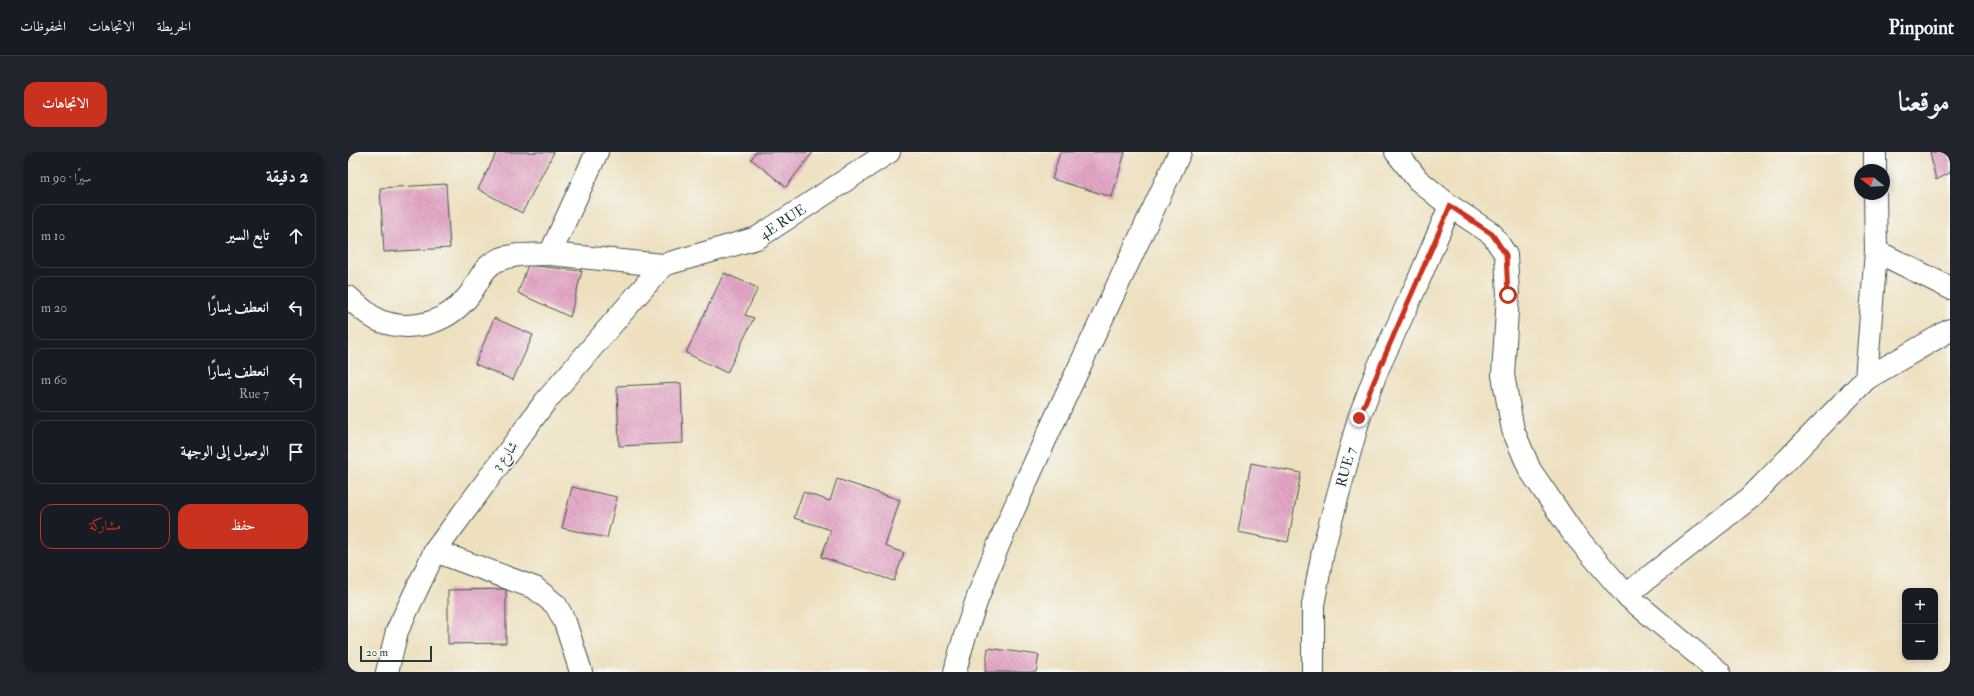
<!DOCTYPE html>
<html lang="ar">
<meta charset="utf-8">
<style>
:root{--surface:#171b24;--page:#20242c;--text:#f1f3f6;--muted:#9ea1a6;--line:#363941;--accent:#c8321e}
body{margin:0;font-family:"IM FELL Double Pica",Amiri,serif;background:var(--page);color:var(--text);direction:rtl}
.controls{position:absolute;right:12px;bottom:12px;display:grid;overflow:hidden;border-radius:8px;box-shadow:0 2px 6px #0003}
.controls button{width:36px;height:36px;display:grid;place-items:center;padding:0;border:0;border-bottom:1px solid var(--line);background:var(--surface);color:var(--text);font:20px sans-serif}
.compass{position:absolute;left:1506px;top:12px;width:36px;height:36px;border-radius:50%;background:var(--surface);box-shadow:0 2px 6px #0003;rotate:288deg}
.scale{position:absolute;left:12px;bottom:10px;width:72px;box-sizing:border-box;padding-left:4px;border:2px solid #1f3d34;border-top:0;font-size:11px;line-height:14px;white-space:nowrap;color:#1f3d34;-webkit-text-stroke:3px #f6f6f2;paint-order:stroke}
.stop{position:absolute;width:12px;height:12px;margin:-9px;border:3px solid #c8321e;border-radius:50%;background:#fff}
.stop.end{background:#c8321e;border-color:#fff;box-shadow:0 1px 4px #0008}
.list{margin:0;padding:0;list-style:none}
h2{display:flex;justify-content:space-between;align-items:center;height:52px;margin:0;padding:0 16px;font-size:17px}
h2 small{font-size:13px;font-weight:400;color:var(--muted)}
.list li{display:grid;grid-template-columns:26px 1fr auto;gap:12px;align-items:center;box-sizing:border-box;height:64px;margin:0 8px 8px;padding:0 8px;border:1px solid var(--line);border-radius:12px}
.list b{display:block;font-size:15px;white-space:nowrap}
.list p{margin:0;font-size:13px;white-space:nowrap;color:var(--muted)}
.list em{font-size:13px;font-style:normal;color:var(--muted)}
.actions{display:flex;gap:8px;padding:12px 16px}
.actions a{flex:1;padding:9px 0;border:1px solid var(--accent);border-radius:12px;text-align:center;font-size:14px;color:var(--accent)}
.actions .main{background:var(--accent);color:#fff}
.icon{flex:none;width:22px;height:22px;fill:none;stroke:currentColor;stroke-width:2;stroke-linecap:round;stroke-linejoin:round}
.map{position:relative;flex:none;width:1602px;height:520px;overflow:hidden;direction:ltr;border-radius:12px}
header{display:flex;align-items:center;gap:24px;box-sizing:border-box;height:56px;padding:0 20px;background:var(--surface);border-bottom:1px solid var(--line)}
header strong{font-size:19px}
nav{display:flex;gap:22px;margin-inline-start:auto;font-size:14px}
.intro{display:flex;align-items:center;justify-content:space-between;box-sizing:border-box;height:96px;padding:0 24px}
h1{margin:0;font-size:28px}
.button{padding:10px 18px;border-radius:12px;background:var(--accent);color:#fff;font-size:14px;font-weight:700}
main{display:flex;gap:24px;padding:0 24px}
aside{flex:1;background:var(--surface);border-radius:12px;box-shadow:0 2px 6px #0003}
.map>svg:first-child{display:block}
.building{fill:url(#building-back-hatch)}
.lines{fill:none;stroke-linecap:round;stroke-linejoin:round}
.minor-casing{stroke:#3e5549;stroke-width:24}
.tertiary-casing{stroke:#3e5549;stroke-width:24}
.minor{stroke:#fff;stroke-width:22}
.tertiary{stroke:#fff;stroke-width:22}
.route{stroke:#c8321e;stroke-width:5}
.labels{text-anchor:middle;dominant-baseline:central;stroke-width:3.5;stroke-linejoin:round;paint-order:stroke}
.street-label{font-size:14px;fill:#1f3d34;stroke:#f6f6f2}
</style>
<header>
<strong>Pinpoint</strong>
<nav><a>الخريطة</a><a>الاتجاهات</a><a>المحفوظات</a></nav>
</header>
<div class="intro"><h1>موقعنا</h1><a class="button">الاتجاهات</a></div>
<main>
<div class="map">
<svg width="1602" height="520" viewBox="0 0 1602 520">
<defs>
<pattern id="building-back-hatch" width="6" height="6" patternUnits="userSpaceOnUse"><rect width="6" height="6" fill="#e4a6c6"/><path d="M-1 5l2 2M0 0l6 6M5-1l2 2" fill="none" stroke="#b888a2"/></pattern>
</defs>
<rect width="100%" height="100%" fill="#f6f6f2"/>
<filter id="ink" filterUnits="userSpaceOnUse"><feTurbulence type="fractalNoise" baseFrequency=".025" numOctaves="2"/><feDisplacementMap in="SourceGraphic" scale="8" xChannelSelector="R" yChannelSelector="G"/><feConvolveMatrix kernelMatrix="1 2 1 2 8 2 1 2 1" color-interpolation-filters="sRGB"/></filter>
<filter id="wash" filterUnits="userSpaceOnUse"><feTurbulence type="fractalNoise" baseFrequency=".012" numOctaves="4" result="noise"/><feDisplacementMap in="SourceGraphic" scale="16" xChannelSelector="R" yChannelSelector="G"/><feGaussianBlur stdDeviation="0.9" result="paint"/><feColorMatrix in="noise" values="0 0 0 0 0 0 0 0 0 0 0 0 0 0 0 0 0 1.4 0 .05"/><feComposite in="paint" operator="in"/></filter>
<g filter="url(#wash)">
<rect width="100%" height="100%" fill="#eee0bf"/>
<g id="blocks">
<g class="building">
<polygon points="149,0 206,0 174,61 130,37"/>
<polygon points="408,0 465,0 438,35 403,7"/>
<polygon points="712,0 777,0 764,45 704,27"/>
<polygon points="1582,0 1602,0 1602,21 1588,28"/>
<polygon points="98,32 102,96 36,100 32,36"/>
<polygon points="180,113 234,119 222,165 170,141"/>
<polygon points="376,121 410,136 397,163 406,166 379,221 338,201"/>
<polygon points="146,166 185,183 165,228 127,212"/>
<polygon points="333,231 335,291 271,294 269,234"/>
<polygon points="903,311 953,321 940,390 890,380"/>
<polygon points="489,327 552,348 537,394 556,401 546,429 473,405 483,378 446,366 455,340 482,349"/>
<polygon points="224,335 269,345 259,386 214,376"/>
<polygon points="158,437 158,491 100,492 100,438"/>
<polygon points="640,496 691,503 688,520 637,520"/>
</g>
</g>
</g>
<g filter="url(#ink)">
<use href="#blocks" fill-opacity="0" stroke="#3e5549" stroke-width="1"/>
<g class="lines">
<defs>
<g id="minor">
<polyline points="249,0 202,102 315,113"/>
<polyline points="1048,0 1070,28 1102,54 1144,82 1158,103 1160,143 1155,223 1165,278 1182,318 1225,381 1278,443 1371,520"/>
<polyline points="1527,0 1527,18"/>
<polyline points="1528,99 1602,136"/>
<path d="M0 145C9 152 21 165 32 169 63 180 96 172 118 147 130 134 133 115 150 108 166 101 185 103 202 102"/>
<polyline points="1518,227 1528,99 1527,42"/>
<polyline points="87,399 187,436 208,453 217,470 233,520"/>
<polyline points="1278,443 1402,346 1518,227 1602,178"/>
<path id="s1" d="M965 520V453L976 394 1011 266 1030 216 1069 132 1102 54"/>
</g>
<g id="tertiary">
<path id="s2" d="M39 520 49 479 87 399 197 250 315 113 409 86 541 0"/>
<path d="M607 520C627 438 664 361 699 284 743 189 787 94 832 0"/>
</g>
</defs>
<use href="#minor" class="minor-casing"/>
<use href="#tertiary" class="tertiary-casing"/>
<use href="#minor" class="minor"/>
<use href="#tertiary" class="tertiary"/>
</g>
</g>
<g class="lines" filter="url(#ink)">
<path class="route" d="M1011 266C1039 195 1072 125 1102 54L1144 82 1158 103 1160 143"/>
</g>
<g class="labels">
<g class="street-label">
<text stroke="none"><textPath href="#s2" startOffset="625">4E RUE</textPath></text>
<text transform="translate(157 304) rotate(-54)">شارع 3</text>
<text stroke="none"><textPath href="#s1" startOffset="209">RUE 7</textPath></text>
</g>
</g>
</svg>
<div class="controls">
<button>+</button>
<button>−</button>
</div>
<svg class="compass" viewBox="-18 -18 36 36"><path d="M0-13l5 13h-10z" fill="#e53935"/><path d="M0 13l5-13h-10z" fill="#9ea1a6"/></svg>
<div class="scale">20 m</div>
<div class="stop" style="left:1160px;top:143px"></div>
<div class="stop end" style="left:1011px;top:266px"></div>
</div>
<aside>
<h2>2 دقيقة<small>سيرًا · 90 m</small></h2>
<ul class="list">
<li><svg class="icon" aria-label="ahead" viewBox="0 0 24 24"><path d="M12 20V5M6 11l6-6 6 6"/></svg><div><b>تابع السير</b></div><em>10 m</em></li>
<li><svg class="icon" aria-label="left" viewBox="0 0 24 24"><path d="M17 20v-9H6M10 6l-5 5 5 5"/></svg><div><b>انعطف يسارًا</b></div><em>20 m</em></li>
<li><svg class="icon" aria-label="left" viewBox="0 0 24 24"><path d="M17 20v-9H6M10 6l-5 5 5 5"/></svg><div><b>انعطف يسارًا</b><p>Rue 7</p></div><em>60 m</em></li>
<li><svg class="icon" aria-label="arrive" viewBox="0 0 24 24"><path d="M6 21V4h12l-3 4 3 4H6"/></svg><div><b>الوصول إلى الوجهة</b></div></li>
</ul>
<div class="actions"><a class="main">حفظ</a><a>مشاركة</a></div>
</aside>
</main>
